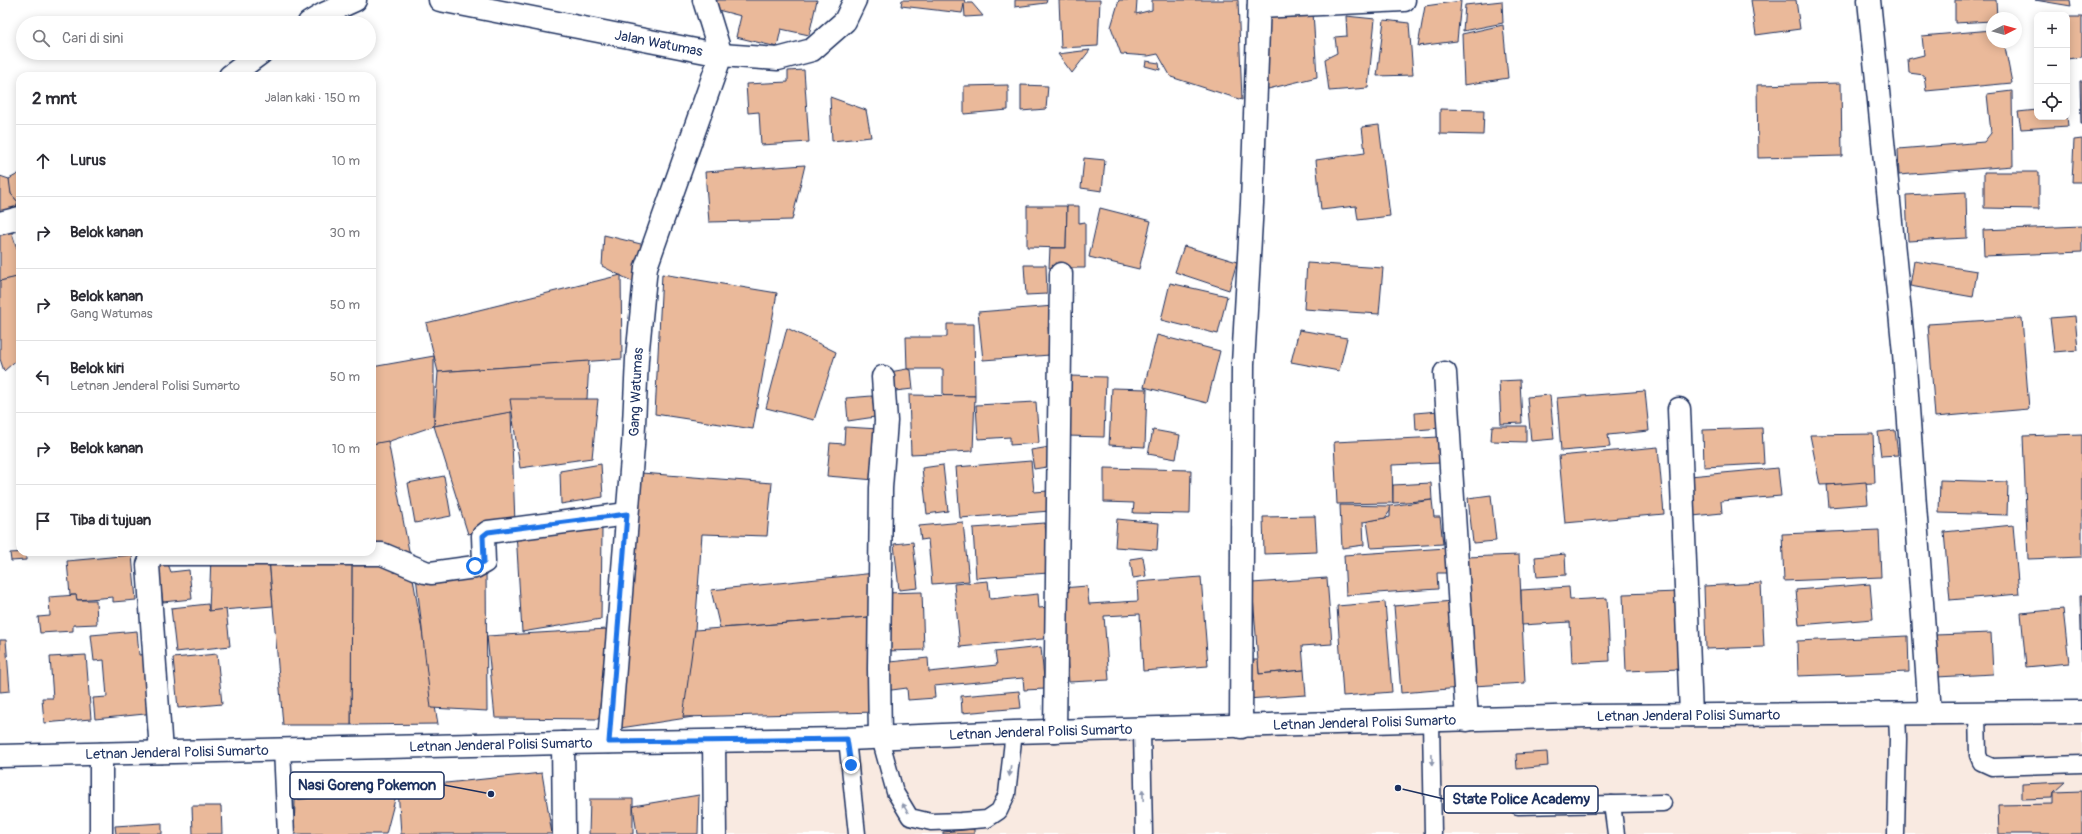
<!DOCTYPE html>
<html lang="id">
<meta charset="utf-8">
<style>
:root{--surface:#fff;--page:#f2f2f3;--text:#2b2b33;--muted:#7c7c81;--line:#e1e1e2}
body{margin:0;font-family:Pangolin,sans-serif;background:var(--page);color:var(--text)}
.controls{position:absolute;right:12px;top:12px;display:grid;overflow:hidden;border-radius:8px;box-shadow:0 2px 10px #0003}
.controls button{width:36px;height:36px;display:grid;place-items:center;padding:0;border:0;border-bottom:1px solid var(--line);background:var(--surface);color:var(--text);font:20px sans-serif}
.compass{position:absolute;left:1986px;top:12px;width:36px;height:36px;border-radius:50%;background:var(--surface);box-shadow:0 2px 10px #0003;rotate:84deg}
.stop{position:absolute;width:12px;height:12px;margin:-9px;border:3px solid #1a73e8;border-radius:50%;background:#fff}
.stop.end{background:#1a73e8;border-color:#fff;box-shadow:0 1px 4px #0008}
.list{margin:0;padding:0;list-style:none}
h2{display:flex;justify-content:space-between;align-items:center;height:52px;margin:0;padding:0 16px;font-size:17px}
h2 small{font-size:13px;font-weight:400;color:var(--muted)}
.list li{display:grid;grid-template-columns:26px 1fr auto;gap:12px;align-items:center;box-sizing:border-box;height:72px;padding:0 16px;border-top:1px solid var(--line)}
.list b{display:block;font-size:15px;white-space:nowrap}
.list p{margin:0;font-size:13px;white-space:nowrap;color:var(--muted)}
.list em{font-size:13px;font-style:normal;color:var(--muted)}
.icon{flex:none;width:22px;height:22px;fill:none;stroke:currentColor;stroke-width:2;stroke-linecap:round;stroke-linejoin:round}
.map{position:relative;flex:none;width:2082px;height:834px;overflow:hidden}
.search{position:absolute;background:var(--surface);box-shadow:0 2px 10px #0003;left:16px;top:16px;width:360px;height:44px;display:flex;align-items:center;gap:10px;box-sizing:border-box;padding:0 14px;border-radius:22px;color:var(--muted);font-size:15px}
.panel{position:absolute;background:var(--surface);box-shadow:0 2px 10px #0003;left:16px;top:72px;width:360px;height:484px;border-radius:12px}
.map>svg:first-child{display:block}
.built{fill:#f9eae1}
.building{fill:#eab99a;stroke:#1b2f5e}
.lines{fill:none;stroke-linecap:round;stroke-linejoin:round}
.service-casing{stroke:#1b2f5e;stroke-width:19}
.minor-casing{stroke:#1b2f5e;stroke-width:25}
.tertiary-casing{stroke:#1b2f5e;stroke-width:25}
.service{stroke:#fff;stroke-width:16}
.minor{stroke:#fff;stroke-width:22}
.tertiary{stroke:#fff;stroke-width:22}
.oneway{fill:#8d97ae}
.route{stroke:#1a73e8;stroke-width:5}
.labels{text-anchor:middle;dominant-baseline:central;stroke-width:3;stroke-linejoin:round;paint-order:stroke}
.street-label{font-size:14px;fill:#1b2f5e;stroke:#fff}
.leader{fill:none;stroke:#1b2f5e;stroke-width:1.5}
.callout-dot{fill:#1b2f5e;stroke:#fff;stroke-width:1.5}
.callout{fill:#fff;stroke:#1b2f5e;stroke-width:1.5}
.callout-label{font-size:15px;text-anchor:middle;font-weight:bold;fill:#1b2f5e}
</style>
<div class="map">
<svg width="2082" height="834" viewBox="0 0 2082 834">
<rect width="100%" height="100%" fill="#fff"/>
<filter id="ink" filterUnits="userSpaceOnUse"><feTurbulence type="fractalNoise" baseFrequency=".025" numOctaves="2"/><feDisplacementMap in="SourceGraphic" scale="8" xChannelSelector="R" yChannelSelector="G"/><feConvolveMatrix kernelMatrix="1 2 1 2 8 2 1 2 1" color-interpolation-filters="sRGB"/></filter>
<g filter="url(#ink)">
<polygon class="built" points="2082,712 2082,834 715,834 714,741"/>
<g class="building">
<polygon points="716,0 817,0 809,35 781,29 777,47 736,37 741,16 714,9"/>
<polygon points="902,0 965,0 962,13 901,6"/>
<polygon points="1015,0 1047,0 1046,3 1015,7"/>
<polygon points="1059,0 1100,0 1098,46 1061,48"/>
<polygon points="1119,0 1137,0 1136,14 1152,10 1152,0 1238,0 1242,100 1171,77 1158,54 1148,56 1121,54 1111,27"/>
<polygon points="1751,0 1796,0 1800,29 1756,35"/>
<polygon points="1955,0 1996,0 1997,18 1992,18 1992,21 1955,23"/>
<polygon points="2035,0 2070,0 2071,6"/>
<polygon points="1461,1 1457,41 1418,46 1425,6"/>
<polygon points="1502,1 1503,23 1463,31 1465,5"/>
<polygon points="964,3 972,3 983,16 965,17"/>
<polygon points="1269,12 1313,12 1317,77 1264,90"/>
<polygon points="1346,16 1375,19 1368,88 1329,91 1325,59 1337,53 1335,37 1347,36"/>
<polygon points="2067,17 2082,17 2082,57 2067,59"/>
<polygon points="1384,20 1409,23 1413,75 1377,76"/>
<polygon points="1503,25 1508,78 1464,85 1462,34"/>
<polygon points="1992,30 1992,42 2004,42 2012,83 1926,91 1924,75 1909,73 1908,59 1924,55 1922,36"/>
<polygon points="1090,50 1072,73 1058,54"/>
<polygon points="1146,61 1159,63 1160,70 1145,66"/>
<polygon points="804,70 809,142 761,145 759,112 748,113 746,84 788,82 788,71"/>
<polygon points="2080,81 2082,81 2082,124 2081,124"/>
<polygon points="1841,83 1842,156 1758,158 1757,85"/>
<polygon points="1008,85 1008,110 964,114 964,86"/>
<polygon points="1021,85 1048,86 1046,109 1021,111"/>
<polygon points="2012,91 2013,166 1899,175 1898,149 1984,142 1991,133 1987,94"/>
<polygon points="830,97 866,110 871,137 832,141"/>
<polygon points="1440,109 1484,110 1483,135 1440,134"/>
<polygon points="2037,110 2037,117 2067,117 2068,126 2021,129 2018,112"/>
<polygon points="1379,125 1390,216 1358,220 1356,206 1321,210 1316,160 1365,153 1362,127"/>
<polygon points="2082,139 2082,182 2072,182 2074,140"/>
<polygon points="1084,158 1105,160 1102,191 1081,188"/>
<polygon points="805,165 792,220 709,222 705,172"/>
<polygon points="1984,172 2039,172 2039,209 1984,208"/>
<polygon points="20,173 20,214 14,210 18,202 11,194 9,186 9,179"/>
<polygon points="0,176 9,179 11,194 18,202 14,210 0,219"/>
<polygon points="1966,192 1967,238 1908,241 1906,195"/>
<polygon points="1027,206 1067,206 1066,248 1027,247"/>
<polygon points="1067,206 1079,206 1079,223 1085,222 1085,268 1049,268 1050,248 1066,248"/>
<polygon points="1100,208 1151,221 1139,269 1089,257"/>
<polygon points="2082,226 2082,252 1984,256 1983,230"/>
<polygon points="11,230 20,258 20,277 0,281 0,233"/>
<polygon points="604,235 645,245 633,282 602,266"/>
<polygon points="1184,246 1237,262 1229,290 1175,272"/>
<polygon points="1914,261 1977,271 1973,297 1910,286"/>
<polygon points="1307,263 1383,268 1379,314 1304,309"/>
<polygon points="1024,265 1046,265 1047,294 1026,295"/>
<polygon points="662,274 777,293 753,429 655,414"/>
<polygon points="621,275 622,359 438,372 426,323"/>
<polygon points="17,277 20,286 20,357 4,371 0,359 0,281"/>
<polygon points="1170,283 1227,296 1218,334 1161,320"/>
<polygon points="1054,306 1055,326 1048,327 1050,355 983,360 978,312"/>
<polygon points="2075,316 2078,350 2054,352 2050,318"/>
<polygon points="2022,318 2029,409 1935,417 1928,324"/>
<polygon points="947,324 974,324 975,396 943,396 943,369 907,369 906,337 947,337"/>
<polygon points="787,328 836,352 814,420 766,408"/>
<polygon points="1299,330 1347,338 1339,371 1291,362"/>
<polygon points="1157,335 1220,351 1207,403 1144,387"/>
<polygon points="434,356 434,426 372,447 372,367"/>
<polygon points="589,361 587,399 434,426 438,372"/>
<polygon points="907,369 911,370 913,389 886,392 884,373"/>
<polygon points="1069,376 1106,377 1104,437 1067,436"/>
<polygon points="1520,380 1522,423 1501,424 1499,381"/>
<polygon points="1112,388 1147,389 1145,447 1109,445"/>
<polygon points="1645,391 1649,431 1608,435 1610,447 1561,451 1557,398"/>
<polygon points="909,395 975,396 973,451 911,454"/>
<polygon points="1550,395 1554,439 1531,441 1527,397"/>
<polygon points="872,396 875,417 848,421 846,398"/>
<polygon points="510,399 598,399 592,458 520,468"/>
<polygon points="1036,402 1039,443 1010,445 1010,437 978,439 976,405"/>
<polygon points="1439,411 1441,428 1416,430 1415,413"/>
<polygon points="511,412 515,524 468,534 434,426"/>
<polygon points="1492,426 1526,426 1526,442 1491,441"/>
<polygon points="845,427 879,429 875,480 827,476 830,443 844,444"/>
<polygon points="1762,428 1764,464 1704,467 1703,430"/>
<polygon points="1153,430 1180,435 1176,459 1148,454"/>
<polygon points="1895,430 1898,455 1881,456 1878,432"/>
<polygon points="1873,434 1875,483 1820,485 1810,435"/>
<polygon points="2082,434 2082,557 2028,559 2023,436"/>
<polygon points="1440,437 1441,463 1392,465 1393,503 1337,504 1334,442"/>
<polygon points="388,441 410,556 372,552 372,444"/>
<polygon points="1050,447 1053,466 1034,469 1031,450"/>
<polygon points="1658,447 1664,514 1565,523 1559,456"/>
<polygon points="1031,461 1034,492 1048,491 1050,511 960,518 956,467"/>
<polygon points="601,464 603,497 561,504 560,471"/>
<polygon points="943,465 948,511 927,514 922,468"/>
<polygon points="1104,468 1191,470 1190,514 1133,513 1134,503 1104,502"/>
<polygon points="1778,468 1781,496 1721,501 1722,513 1693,516 1690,476"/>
<polygon points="641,473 772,483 767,536 702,534 695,630 693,717 614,729"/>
<polygon points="444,476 451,516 415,523 408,483"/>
<polygon points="1940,480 2008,482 2007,515 1939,513"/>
<polygon points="1866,482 1868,504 1829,507 1827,485"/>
<polygon points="1431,483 1432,500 1393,503 1393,485"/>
<polygon points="1491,495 1496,541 1473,543 1468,498"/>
<polygon points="1432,500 1434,517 1440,517 1443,544 1371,548 1367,521 1390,517 1390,506"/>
<polygon points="1340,505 1390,506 1390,511 1385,518 1363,522 1364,545 1342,548"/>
<polygon points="1315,516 1317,552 1264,554 1263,517"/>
<polygon points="1117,519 1159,523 1157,550 1115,547"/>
<polygon points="963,522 969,581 932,584 928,539 921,540 919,526"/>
<polygon points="1045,523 1049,573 976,578 973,528"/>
<polygon points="2013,525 2019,594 1950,600 1944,532"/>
<polygon points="602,529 601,619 522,632 516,532"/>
<polygon points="1879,530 1881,577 1784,581 1782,534"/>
<polygon points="913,542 918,588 899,590 894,544"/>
<polygon points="1446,548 1447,573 1437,573 1438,589 1346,595 1344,555"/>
<polygon points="26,552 26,560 11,561 10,553"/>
<polygon points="1565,554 1566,575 1537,577 1535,557"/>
<polygon points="132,555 136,600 113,602 113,597 77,600 76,595 70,595 67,561"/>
<polygon points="1519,555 1525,683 1473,686 1466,557"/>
<polygon points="211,556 269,558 273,606 209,611"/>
<polygon points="352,556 411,567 438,724 351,725"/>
<polygon points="352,556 351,725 283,725 269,558"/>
<polygon points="1143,557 1146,576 1133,578 1130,559"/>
<polygon points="168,564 171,572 189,570 192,599 163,602 161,590 153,591 151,566"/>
<polygon points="486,569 487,711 431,708 416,576"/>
<polygon points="875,573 870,617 720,628 711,590"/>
<polygon points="1201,577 1208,666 1143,671 1140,614 1104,616 1109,680 1069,682 1062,588 1087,586 1089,604 1138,601 1137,582"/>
<polygon points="1327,578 1332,644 1302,646 1304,670 1259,674 1252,583"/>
<polygon points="988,581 990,599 1038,594 1039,608 1050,607 1053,638 960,647 954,584"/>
<polygon points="1761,583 1764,647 1706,649 1704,586"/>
<polygon points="1870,584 1873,619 1799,625 1796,590"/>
<polygon points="1569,587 1570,600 1607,598 1610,661 1572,663 1570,622 1522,625 1521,590"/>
<polygon points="922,592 924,650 886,651 884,593"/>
<polygon points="1678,592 1681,669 1626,671 1623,594"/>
<polygon points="76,595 77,600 96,600 97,624 73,625 73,631 40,633 38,617 50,616 49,597"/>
<polygon points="2080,596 2082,596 2082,661"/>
<polygon points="1453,601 1460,688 1401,693 1394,606"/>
<polygon points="1385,602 1392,692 1343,696 1337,606"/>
<polygon points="208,604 209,611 226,609 230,646 176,652 171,608"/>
<polygon points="2063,609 2069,663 2026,667 2021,613"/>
<polygon points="870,617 877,712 683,717 695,630"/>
<polygon points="607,629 599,719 495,718 487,636"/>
<polygon points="137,631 139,655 149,654 155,713 95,719 93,698 107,697 104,660 94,661 91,635"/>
<polygon points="1991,633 1993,674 1937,677 1935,635"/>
<polygon points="1908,636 1909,672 1798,676 1797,641"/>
<polygon points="0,640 6,640 10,691 0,692"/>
<polygon points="1041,647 1045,689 1024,690 1023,678 934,686 935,698 908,700 907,688 884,691 881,663 928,658 929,672 997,665 995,652"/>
<polygon points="217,654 222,704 178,708 173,658"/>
<polygon points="86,655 91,719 44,723 42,698 53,698 50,657"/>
<polygon points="1244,660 1258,660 1259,674 1304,670 1306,695 1247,699"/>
<polygon points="1019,691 1021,708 962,713 961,696"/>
<polygon points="1547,752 1548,766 1517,769 1516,754"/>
<polygon points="542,773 552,834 401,834 398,788"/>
<polygon points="2065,782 2054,792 2053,798 2022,799 2022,784"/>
<polygon points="398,788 386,834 294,834 295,800"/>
<polygon points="2082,791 2082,834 1999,834 1998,805 2054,804 2054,792"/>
<polygon points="699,795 698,834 637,834 633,806"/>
<polygon points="590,799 633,799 633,834 589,834"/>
<polygon points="192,806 221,806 222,834 193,834"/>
<polygon points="162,823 162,834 116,834 115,826"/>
<polygon points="974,829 974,834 943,834 943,832"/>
</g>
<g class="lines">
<defs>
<g id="service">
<polyline points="1977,713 1978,755 1981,762 1992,767 2082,764"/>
<polyline points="1431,721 1433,834"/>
<polyline points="1142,730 1144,834"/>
<polyline points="880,738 895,792 910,817 931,822 961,821 987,819 999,811 1007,794 1014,732"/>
<polyline points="847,739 857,834"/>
<polyline points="282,749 286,834"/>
<polyline points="1612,804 1616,834"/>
<polyline points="1518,806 1663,803"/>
<polyline points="1896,834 1898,739 1897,714"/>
</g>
<g id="minor">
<path id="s1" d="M440 0 721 55 778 59 812 50 845 21 855 0"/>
<polyline points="1869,0 1904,353 1930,713"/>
<polyline points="1259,7 1404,0"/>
<polyline points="309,23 324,14 355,0"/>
<polyline points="230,76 261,53"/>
<polyline points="0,223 20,218"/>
<polyline points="1445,373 1467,720"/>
<polyline points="1679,409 1691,715"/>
<polyline points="1241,727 1243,364 1252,203 1259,0"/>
<polyline points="1055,731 1061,274"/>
<polyline points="880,738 879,669 881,488 886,421 883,377"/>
<polyline points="714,741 715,834"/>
<path id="s2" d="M609 742 633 446 637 359 646 267 721 55 704 0"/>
<polyline points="563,743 564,834"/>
<polyline points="161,752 148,565 151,558 157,554 382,554 425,572 431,573 475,567 484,562 483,536 488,532 627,514"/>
<polyline points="101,754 101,834"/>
</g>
<g id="tertiary">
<path id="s3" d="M0 756 563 743 847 739 1014 732 1587 716 2082 712"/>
</g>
</defs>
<use href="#service" class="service-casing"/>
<use href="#minor" class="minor-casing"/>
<use href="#tertiary" class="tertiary-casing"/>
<use href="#service" class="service"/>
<use href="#minor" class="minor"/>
<use href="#tertiary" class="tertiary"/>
</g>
<defs><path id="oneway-solid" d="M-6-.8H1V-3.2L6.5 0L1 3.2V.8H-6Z"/></defs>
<g class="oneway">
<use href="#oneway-solid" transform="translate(1432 760) rotate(89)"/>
<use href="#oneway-solid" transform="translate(1010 771) rotate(97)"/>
<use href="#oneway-solid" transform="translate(1143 795) rotate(-92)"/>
<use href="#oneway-solid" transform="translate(905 808) rotate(-122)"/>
</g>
</g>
<g class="lines" filter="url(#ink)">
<polyline class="route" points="475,566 484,562 483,536 488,532 627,514 609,742 847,739 851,765"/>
</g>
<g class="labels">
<g class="street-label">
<text stroke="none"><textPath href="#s1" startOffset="223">Jalan Watumas</textPath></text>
<text stroke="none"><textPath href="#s2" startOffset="351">Gang Watumas</textPath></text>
<text stroke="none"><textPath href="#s3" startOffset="1689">Letnan Jenderal Polisi Sumarto</textPath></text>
<text stroke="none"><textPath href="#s3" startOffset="1365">Letnan Jenderal Polisi Sumarto</textPath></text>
<text stroke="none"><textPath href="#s3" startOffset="1041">Letnan Jenderal Polisi Sumarto</textPath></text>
<text stroke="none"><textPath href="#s3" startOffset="501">Letnan Jenderal Polisi Sumarto</textPath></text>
<text stroke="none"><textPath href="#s3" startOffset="177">Letnan Jenderal Polisi Sumarto</textPath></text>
</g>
</g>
<path class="leader" d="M491 794L444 785M1398 788L1444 799"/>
<g class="callout-dot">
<circle cx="491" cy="794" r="4"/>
<circle cx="1398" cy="788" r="4"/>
</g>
<g class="callout">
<rect x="290" y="772" width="154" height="27" rx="4"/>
<rect x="1444" y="786" width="154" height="27" rx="4"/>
</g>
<g class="callout-label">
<text x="367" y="790">Nasi Goreng Pokemon</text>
<text x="1521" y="804">State Police Academy</text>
</g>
</svg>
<div class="controls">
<button>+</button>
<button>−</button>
<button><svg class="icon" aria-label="locate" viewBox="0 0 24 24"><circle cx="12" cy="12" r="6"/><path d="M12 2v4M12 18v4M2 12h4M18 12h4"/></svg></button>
</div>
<svg class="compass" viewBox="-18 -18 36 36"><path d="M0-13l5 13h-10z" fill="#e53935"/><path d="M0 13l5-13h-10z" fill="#7c7c81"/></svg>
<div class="stop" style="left:475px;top:566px"></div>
<div class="stop end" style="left:851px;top:765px"></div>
<div class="search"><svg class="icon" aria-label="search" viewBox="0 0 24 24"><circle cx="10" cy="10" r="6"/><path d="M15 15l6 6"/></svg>Cari di sini</div>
<section class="panel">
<h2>2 mnt<small>Jalan kaki · 150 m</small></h2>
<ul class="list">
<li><svg class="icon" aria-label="ahead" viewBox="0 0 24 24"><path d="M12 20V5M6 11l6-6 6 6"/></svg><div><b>Lurus</b></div><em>10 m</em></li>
<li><svg class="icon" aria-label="right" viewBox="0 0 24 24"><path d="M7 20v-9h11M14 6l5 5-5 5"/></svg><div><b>Belok kanan</b></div><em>30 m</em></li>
<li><svg class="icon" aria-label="right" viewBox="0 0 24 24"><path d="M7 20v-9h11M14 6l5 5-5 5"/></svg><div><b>Belok kanan</b><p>Gang Watumas</p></div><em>50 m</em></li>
<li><svg class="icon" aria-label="left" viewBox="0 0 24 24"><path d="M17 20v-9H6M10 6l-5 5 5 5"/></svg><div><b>Belok kiri</b><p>Letnan Jenderal Polisi Sumarto</p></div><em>50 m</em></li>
<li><svg class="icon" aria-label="right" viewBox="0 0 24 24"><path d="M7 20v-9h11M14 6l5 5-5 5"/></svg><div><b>Belok kanan</b></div><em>10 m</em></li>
<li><svg class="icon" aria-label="arrive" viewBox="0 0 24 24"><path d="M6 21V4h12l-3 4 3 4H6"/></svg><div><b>Tiba di tujuan</b></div></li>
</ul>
</section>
</div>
